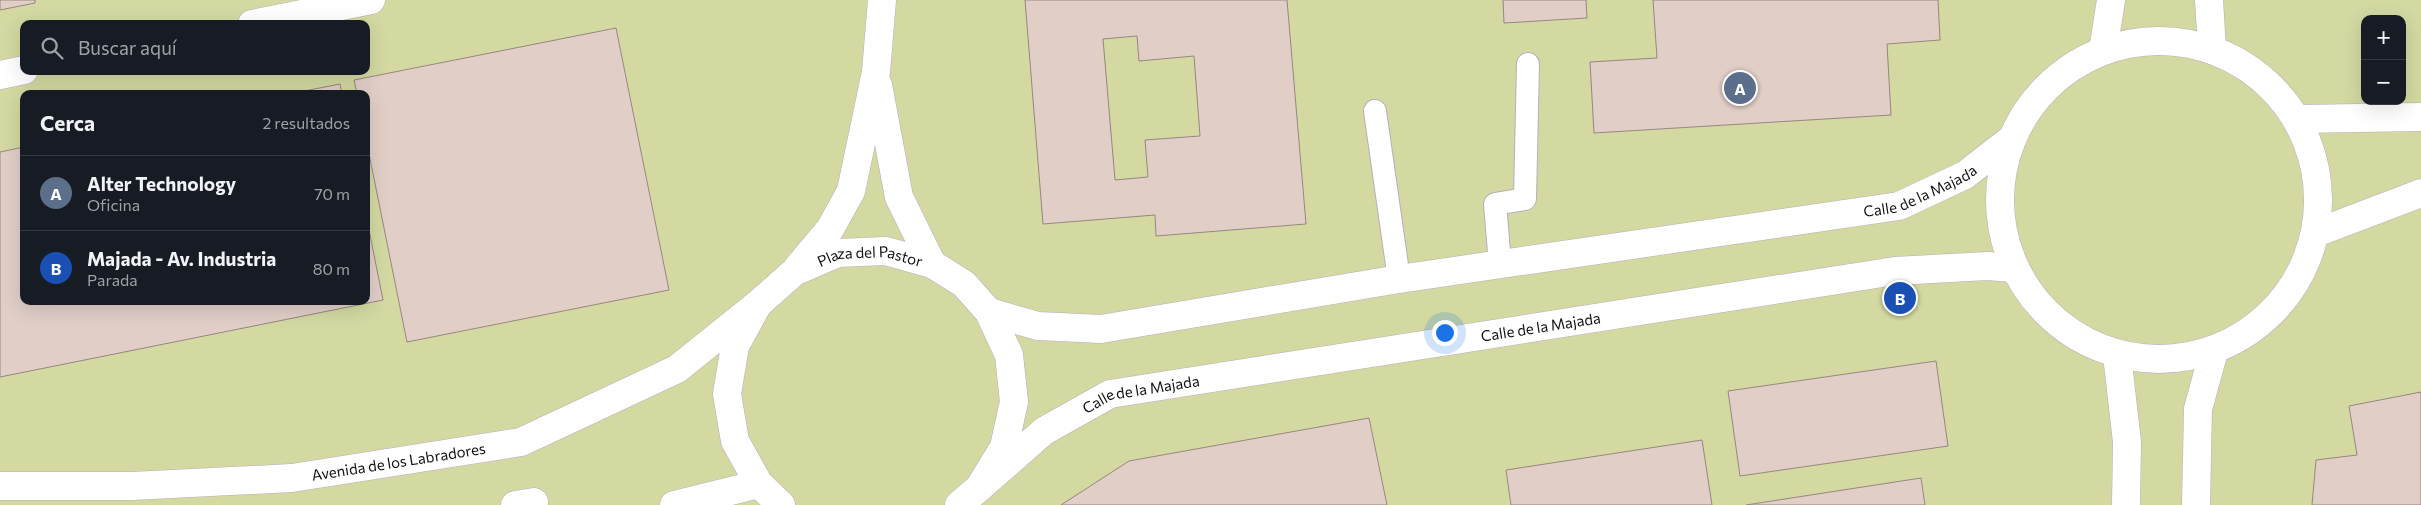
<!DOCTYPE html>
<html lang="es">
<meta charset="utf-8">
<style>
:root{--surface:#171b24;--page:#20242c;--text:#f1f3f6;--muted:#9ea1a6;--line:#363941;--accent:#ea580c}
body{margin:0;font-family:Commissioner,sans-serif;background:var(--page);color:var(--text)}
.controls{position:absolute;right:15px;top:15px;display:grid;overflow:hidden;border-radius:10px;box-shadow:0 5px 20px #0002}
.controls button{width:45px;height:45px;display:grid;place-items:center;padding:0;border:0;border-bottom:1px solid var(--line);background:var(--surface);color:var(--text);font:25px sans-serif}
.you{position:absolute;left:1444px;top:332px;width:18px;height:18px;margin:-12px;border:4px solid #fff;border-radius:50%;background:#1a73e8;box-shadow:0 0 0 8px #1a73e833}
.badge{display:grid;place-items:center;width:32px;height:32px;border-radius:50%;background:var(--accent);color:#fff;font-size:16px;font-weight:700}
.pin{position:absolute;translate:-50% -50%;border:2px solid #fff;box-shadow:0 1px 5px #0006}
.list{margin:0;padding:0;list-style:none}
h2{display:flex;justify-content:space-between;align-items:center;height:65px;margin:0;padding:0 20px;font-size:21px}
h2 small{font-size:16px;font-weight:400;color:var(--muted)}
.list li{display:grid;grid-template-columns:32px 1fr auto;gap:15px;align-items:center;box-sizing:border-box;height:75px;padding:0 20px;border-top:1px solid var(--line)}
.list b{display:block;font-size:19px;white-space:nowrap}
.list p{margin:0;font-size:16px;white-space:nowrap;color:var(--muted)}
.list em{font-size:16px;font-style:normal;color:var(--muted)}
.icon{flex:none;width:28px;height:28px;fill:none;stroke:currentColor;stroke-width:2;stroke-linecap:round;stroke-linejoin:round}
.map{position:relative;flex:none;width:2421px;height:505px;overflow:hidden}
.search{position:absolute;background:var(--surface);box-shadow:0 5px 20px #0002;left:20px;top:20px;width:350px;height:55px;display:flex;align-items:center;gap:12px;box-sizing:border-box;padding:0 18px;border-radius:10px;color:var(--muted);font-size:19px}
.panel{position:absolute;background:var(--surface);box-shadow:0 5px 20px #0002;left:20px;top:90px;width:350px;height:215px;border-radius:10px}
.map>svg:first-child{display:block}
.green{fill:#d3d9a1;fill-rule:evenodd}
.building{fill:#e0cec7;stroke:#978780;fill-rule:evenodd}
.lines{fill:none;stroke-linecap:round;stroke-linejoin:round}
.lane-casing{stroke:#b9aebb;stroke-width:24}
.street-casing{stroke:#b9aebb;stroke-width:29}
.secondary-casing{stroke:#b9aebb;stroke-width:29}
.lane{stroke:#fff;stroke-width:22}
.street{stroke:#fff;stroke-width:28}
.secondary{stroke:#fff;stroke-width:28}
.labels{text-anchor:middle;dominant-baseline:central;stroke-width:4;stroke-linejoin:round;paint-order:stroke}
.street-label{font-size:15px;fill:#141015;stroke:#f1e5f4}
</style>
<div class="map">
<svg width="2421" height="505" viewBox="0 0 2421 505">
<rect width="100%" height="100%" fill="#f1e5f4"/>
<path class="green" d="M0 0H2421V505H0ZM2365 19H2402V101H2365ZM24 24H366V71H24ZM24 94H366V301H24Z"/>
<g class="building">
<polygon points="0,0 35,0 35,3 0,10"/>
<path d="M1025 0H1287L1306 224 1156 236 1155 215 1043 224ZM1137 36 1139 61 1194 56 1200 136 1145 140 1148 177 1115 180 1103 39Z"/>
<polygon points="1503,0 1586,0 1587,18 1504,23"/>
<polygon points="1653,0 1938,0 1940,40 1887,44 1891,115 1594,133 1590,62 1657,58"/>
<polygon points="616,28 669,290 407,342 366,139 366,94 357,94 354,80"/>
<polygon points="340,84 342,94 289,94"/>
<polygon points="24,147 24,301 366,301 366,215 383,300 0,377 0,152"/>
<polygon points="1936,361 1948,446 1740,476 1728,391"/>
<polygon points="2421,392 2421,505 2312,505 2316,460 2357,455 2349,406"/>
<polygon points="1369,418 1387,505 1061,505 1129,461"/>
<polygon points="1702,440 1712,505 1511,505 1506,470"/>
<polygon points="1921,478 1925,505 1746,505"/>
</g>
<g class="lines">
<defs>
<g id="lane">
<polyline points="1375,111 1399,279"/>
<polyline points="1500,264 1495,204 1525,199 1528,64"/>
</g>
<g id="street">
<polyline points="252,24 371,0"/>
<polyline points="0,75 24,70"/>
<polyline points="878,85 899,197 932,264"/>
<polyline points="2297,119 2421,117"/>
<polyline points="2316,233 2421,193"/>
<polyline points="798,267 830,229 851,191 876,72 882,0"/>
<path id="s1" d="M989 312 1038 326 1101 329 1399 279 1899 206 1965 175 2010 140"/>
<path id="s2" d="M0 486H132L292 478 521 442 677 369 758 304"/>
<path id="s3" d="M979 488 1044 431 1110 394 1895 271 1987 266 2014 268"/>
<polyline points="515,505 534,502"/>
<polyline points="674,505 759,484"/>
<path id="s4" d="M781 505 759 484 735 441 727 394 735 346 758 304 794 272 838 253 886 251 932 264 964 284 989 312 1009 355 1014 402 1004 447 979 488 959 505"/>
</g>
<g id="secondary">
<polyline points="2209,0 2212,49"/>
<circle cx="2159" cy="200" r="159"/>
<polyline points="2103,51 2111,0"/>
<polyline points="2117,355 2127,442 2126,505"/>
<polyline points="2196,505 2198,409 2214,351"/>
</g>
</defs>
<use href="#lane" class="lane-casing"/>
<use href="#street" class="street-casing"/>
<use href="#secondary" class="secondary-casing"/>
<use href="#lane" class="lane"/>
<use href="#street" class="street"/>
<use href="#secondary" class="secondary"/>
</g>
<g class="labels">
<g class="street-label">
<text stroke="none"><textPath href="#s1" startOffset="946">Calle de la Majada</textPath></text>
<text stroke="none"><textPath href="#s4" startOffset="352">Plaza del Pastor</textPath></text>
<text stroke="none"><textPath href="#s3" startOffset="598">Calle de la Majada</textPath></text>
<text stroke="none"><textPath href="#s3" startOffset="192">Calle de la Majada</textPath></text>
<text stroke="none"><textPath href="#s2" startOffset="400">Avenida de los Labradores</textPath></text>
</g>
</g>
</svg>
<div class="controls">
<button>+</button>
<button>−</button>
</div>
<div class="you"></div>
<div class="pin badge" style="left:1740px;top:88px;background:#5c6f8a">A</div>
<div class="pin badge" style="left:1900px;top:298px;background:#1a4fb4">B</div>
<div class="search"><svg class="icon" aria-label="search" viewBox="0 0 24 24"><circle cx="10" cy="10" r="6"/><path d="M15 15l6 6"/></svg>Buscar aquí</div>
<section class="panel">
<h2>Cerca<small>2 resultados</small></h2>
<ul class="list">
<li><span class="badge" style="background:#5c6f8a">A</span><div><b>Alter Technology</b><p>Oficina</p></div><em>70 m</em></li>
<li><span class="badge" style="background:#1a4fb4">B</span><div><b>Majada - Av. Industria</b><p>Parada</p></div><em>80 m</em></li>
</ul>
</section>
</div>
